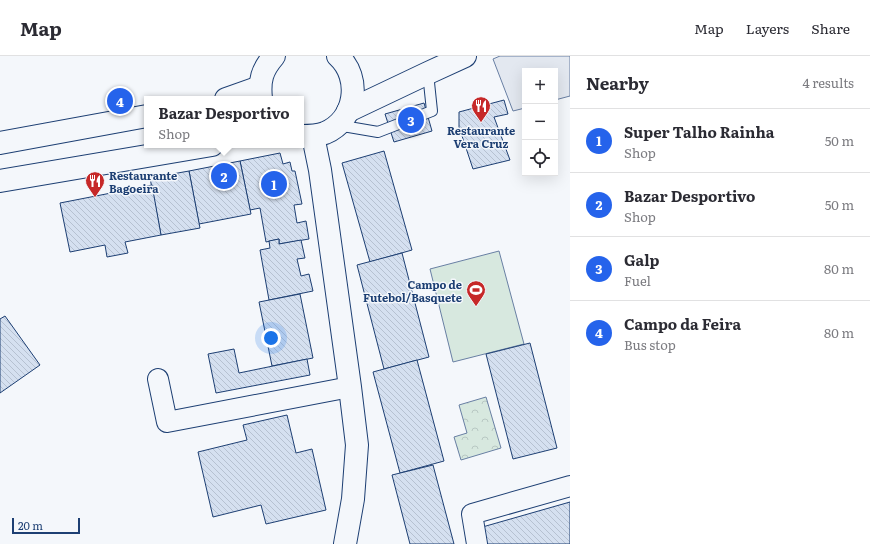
<!DOCTYPE html>
<meta charset="utf-8">
<style>
:root{--surface:#fff;--page:#f2f2f3;--text:#2b2b33;--muted:#7c7c81;--line:#e1e1e2;--accent:#2563eb}
body{margin:0;font-family:Literata,serif;background:var(--page);color:var(--text)}
.controls{position:absolute;right:12px;top:12px;display:grid;overflow:hidden;border-radius:0px;box-shadow:0 4px 16px #0002}
.controls button{width:36px;height:36px;display:grid;place-items:center;padding:0;border:0;border-bottom:1px solid var(--line);background:var(--surface);color:var(--text);font:20px sans-serif}
.scale{position:absolute;left:12px;bottom:10px;width:68px;box-sizing:border-box;padding-left:4px;border:2px solid #1d3f73;border-top:0;font-size:11px;line-height:14px;white-space:nowrap;color:#1d3f73;-webkit-text-stroke:3px #f4f7fb;paint-order:stroke}
.you{position:absolute;left:271px;top:282px;width:14px;height:14px;margin:-10px;border:3px solid #fff;border-radius:50%;background:#1a73e8;box-shadow:0 0 0 6px #1a73e833}
.badge{display:grid;place-items:center;width:26px;height:26px;border-radius:50%;background:var(--accent);color:#fff;font-size:13px;font-weight:700}
.pin{position:absolute;translate:-50% -50%;border:2px solid #fff;box-shadow:0 1px 4px #0006}
.popup{position:absolute;left:144px;top:40px;width:160px;height:52px;box-sizing:border-box;display:grid;place-content:center;border-radius:0px;background:var(--surface);filter:drop-shadow(0 1px 3px #0005);font-size:13px;white-space:nowrap;color:var(--muted)}
.popup b{font-size:15px;color:var(--text)}
.popup::after{content:'';position:absolute;left:50%;top:100%;margin-left:-8px;border:8px solid transparent;border-top-color:var(--surface)}
.list{margin:0;padding:0;list-style:none}
h2{display:flex;justify-content:space-between;align-items:center;height:52px;margin:0;padding:0 16px;font-size:17px}
h2 small{font-size:13px;font-weight:400;color:var(--muted)}
.list li{display:grid;grid-template-columns:26px 1fr auto;gap:12px;align-items:center;box-sizing:border-box;height:64px;padding:0 16px;border-top:1px solid var(--line)}
.list b{display:block;font-size:15px;white-space:nowrap}
.list p{margin:0;font-size:13px;white-space:nowrap;color:var(--muted)}
.list em{font-size:13px;font-style:normal;color:var(--muted)}
.icon{flex:none;width:22px;height:22px;fill:none;stroke:currentColor;stroke-width:2;stroke-linecap:round;stroke-linejoin:round}
.map{position:relative;flex:none;width:570px;height:488px;overflow:hidden}
header{display:flex;align-items:center;gap:24px;box-sizing:border-box;height:56px;padding:0 20px;background:var(--surface);border-bottom:1px solid var(--line)}
header strong{font-size:19px}
nav{display:flex;gap:22px;margin-inline-start:auto;font-size:14px}
main{display:flex}
aside{flex:1;background:var(--surface)}
.map>svg:first-child{display:block}
.forest{fill:url(#forest-crowns);stroke:#687fa3}
.garden{fill:#d7e8df;stroke:#687fa3}
.parking{fill:#e3e8f0;stroke:#687fa3}
.building{fill:url(#building-back-hatch);stroke:#1d3f73}
.lines{fill:none;stroke-linecap:round;stroke-linejoin:round}
.lane-casing{stroke:#1d3f73;stroke-width:12}
.street-casing{stroke:#1d3f73;stroke-width:22}
.secondary-casing{stroke:#1d3f73;stroke-width:24}
.primary-casing{stroke:#1d3f73;stroke-width:24}
.lane{stroke:#f4f7fb;stroke-width:10}
.street{stroke:#f4f7fb;stroke-width:20}
.secondary{stroke:#f4f7fb;stroke-width:22}
.primary{stroke:#f4f7fb;stroke-width:22}
.labels{text-anchor:middle;dominant-baseline:central;stroke-width:3;stroke-linejoin:round;paint-order:stroke}
.poi-label{font-size:11px;font-weight:bold;fill:#1d3f73;stroke:#f4f7fb}
</style>
<header>
<strong>Map</strong>
<nav><a>Map</a><a>Layers</a><a>Share</a></nav>
</header>
<main>
<div class="map">
<svg width="570" height="488" viewBox="0 0 570 488">
<defs>
<pattern id="forest-crowns" width="20" height="18" patternUnits="userSpaceOnUse"><rect width="20" height="18" fill="#d7e8df"/><path d="M2 6a3 3 0 1 1 6 0M12 15a3 3 0 1 1 6 0" fill="none" stroke="#b8c8c3"/></pattern>
<pattern id="building-back-hatch" width="6" height="6" patternUnits="userSpaceOnUse"><rect width="6" height="6" fill="#d5e0f0"/><path d="M-1 5l2 2M0 0l6 6M5-1l2 2" fill="none" stroke="#b6c1d1"/></pattern>
</defs>
<rect width="100%" height="100%" fill="#f4f7fb"/>
<polygon class="forest" points="486,341 501,392 461,404 454,381 467,377 459,349"/>
<polygon class="garden" points="499,195 524,288 453,306 430,213"/>
<polygon class="parking" points="500,0 570,0 570,40 555,44 555,15 525,15 525,52 513,55 493,3"/>
<g class="building">
<polygon points="504,44 508,58 494,61 510,104 473,113 459,71 459,56"/>
<polygon points="424,47 432,75 394,86 385,58"/>
<polygon points="384,95 412,194 370,206 342,107"/>
<polygon points="280,97 283,108 290,106 292,115 295,115 302,148 294,149 297,167 306,165 309,183 279,188 279,183 266,186 260,152 250,154 240,105"/>
<polygon points="240,105 251,158 199,168 189,115"/>
<polygon points="189,115 200,172 161,179 150,122"/>
<polygon points="152,129 161,179 125,186 128,197 107,201 105,189 70,196 60,147"/>
<polygon points="279,183 279,188 301,184 305,202 297,203 301,220 309,218 313,235 269,244 260,194 270,192 269,185"/>
<polygon points="402,197 429,301 384,313 357,209"/>
<polygon points="300,238 313,302 272,310 259,246"/>
<polygon points="5,260 40,309 0,337 0,263"/>
<polygon points="530,287 557,392 513,403 486,298"/>
<polygon points="234,293 239,317 307,303 310,319 216,337 208,298"/>
<polygon points="417,304 444,405 400,417 373,316"/>
<polygon points="287,359 296,397 312,393 326,454 266,468 261,449 213,461 198,396 247,384 243,369"/>
<polygon points="433,409 454,488 410,488 392,419"/>
<polygon points="570,446 570,488 484,488 479,472"/>
</g>
<g class="lines">
<defs>
<polyline id="lane" points="337,69 378,76 432,55 428,17"/>
<g id="street">
<polyline points="158,323 167,366 350,331"/>
<polyline points="477,488 472,458 570,430"/>
</g>
<g id="secondary">
<polyline points="226,43 260,31"/>
<polyline points="0,87 147,60"/>
<polyline points="0,125 212,89"/>
</g>
<g id="primary">
<path d="M261 43C259 24 262 14 274 0"/>
<polyline points="348,55 428,17 465,0"/>
<path d="M301 80C309 80 317 80 325 77 356 64 362 22 338 0"/>
<polyline points="313,80 320,114 350,331 357,389 353,443 345,488"/>
</g>
</defs>
<use href="#lane" class="lane-casing"/>
<use href="#street" class="street-casing"/>
<use href="#secondary" class="secondary-casing"/>
<use href="#primary" class="primary-casing"/>
<use href="#lane" class="lane"/>
<use href="#street" class="street"/>
<use href="#secondary" class="secondary"/>
<use href="#primary" class="primary"/>
</g>
<defs>
<symbol id="restaurant-pin" viewBox="-11 -11 22 30"><path d="M0 17L-7.5 6A9.5 9.5 0 1 1 7.5 6Z" fill="#c62828" stroke="#f4f7fb"/><path d="M-5-6h1v4h1v-4h1v4h1v-4h1v5L-1.5 .5V6h-2V.5L-5-1ZM5-6V6H3V1.5H1.5Q1.5-4 5-6Z" fill="#fff"/></symbol>
<symbol id="stadium-pin" viewBox="-11 -11 22 30"><path d="M0 17L-7.5 6A9.5 9.5 0 1 1 7.5 6Z" fill="#c62828" stroke="#f4f7fb"/><path d="M0-5a6.5 5 0 1 0 0 10a6.5 5 0 1 0 0-10ZM-3.5-1.8h7v3.6h-7Z" fill="#fff"/></symbol>
</defs>
<g fill-rule="evenodd">
<use href="#restaurant-pin" x="470" y="39" width="22" height="30"/>
<use href="#restaurant-pin" x="84" y="114" width="22" height="30"/>
<use href="#stadium-pin" x="465" y="223" width="22" height="30"/>
</g>
<g class="labels">
<g class="poi-label">
<text x="481" y="74">Restaurante<tspan x="481" dy="13">Vera Cruz</tspan></text>
<text x="109" y="119" text-anchor="start">Restaurante<tspan x="109" dy="13">Bagoeira</tspan></text>
<text x="462" y="228" text-anchor="end">Campo de<tspan x="462" dy="13">Futebol/Basquete</tspan></text>
</g>
</g>
</svg>
<div class="controls">
<button>+</button>
<button>−</button>
<button><svg class="icon" aria-label="locate" viewBox="0 0 24 24"><circle cx="12" cy="12" r="6"/><path d="M12 2v4M12 18v4M2 12h4M18 12h4"/></svg></button>
</div>
<div class="scale">20 m</div>
<div class="you"></div>
<div class="pin badge" style="left:274px;top:128px">1</div>
<div class="pin badge" style="left:224px;top:120px">2</div>
<div class="popup"><b>Bazar Desportivo</b>Shop</div>
<div class="pin badge" style="left:411px;top:64px">3</div>
<div class="pin badge" style="left:120px;top:45px">4</div>
</div>
<aside>
<h2>Nearby<small>4 results</small></h2>
<ul class="list">
<li><span class="badge">1</span><div><b>Super Talho Rainha</b><p>Shop</p></div><em>50 m</em></li>
<li><span class="badge">2</span><div><b>Bazar Desportivo</b><p>Shop</p></div><em>50 m</em></li>
<li><span class="badge">3</span><div><b>Galp</b><p>Fuel</p></div><em>80 m</em></li>
<li><span class="badge">4</span><div><b>Campo da Feira</b><p>Bus stop</p></div><em>80 m</em></li>
</ul>
</aside>
</main>
